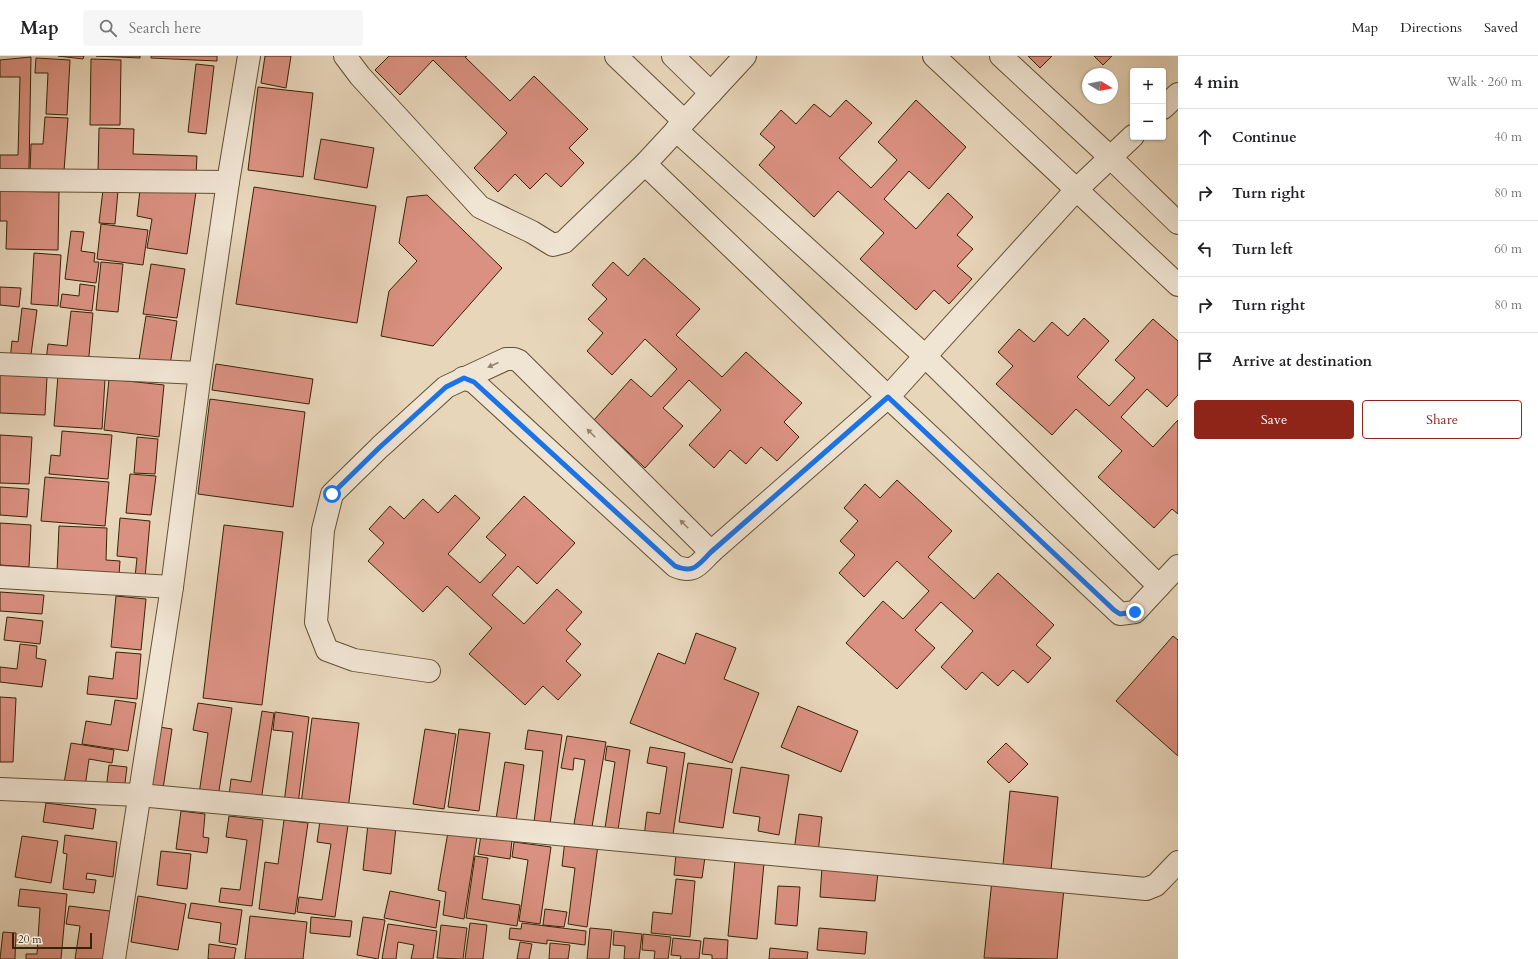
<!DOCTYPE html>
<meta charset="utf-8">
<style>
:root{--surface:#fff;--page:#f6f6f6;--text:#202124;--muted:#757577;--line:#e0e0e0;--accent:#8f2418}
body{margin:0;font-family:Cardo,serif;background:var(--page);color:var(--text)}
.controls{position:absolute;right:12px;top:12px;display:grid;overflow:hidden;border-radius:4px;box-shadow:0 1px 3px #0004}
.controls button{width:36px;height:36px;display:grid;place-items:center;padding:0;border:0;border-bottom:1px solid var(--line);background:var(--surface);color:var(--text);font:20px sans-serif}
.compass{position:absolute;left:1082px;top:12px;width:36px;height:36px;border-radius:50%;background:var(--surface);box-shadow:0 1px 3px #0004;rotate:100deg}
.scale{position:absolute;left:12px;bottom:10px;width:80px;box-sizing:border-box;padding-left:4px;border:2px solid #372306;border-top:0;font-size:11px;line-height:14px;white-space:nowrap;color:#372306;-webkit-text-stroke:3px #f0e4d3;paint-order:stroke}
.stop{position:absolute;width:12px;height:12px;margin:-9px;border:3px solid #1a73e8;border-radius:50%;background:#fff}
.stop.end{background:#1a73e8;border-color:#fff;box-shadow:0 1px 4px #0008}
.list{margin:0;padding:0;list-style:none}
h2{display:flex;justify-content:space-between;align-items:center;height:52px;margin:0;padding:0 16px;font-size:17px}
h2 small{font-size:13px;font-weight:400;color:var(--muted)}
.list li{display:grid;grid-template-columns:26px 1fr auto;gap:12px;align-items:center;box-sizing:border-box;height:56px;padding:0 16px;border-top:1px solid var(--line)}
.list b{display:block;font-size:15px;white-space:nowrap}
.list em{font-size:13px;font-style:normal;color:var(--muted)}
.actions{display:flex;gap:8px;padding:12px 16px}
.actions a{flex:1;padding:9px 0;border:1px solid var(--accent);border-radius:4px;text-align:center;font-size:14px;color:var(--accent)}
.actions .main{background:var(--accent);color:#fff}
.icon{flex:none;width:22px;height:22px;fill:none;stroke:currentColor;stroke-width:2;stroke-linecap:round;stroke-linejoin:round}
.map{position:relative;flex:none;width:1178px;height:903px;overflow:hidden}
header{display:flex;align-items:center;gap:24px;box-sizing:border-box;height:56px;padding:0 20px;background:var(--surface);border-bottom:1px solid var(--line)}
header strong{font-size:19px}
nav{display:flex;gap:22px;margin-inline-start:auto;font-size:14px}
.search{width:280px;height:36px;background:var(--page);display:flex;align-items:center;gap:10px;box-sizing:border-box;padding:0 14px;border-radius:4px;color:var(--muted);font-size:15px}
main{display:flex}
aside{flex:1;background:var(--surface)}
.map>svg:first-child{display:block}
.building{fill:#db9182;stroke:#372306}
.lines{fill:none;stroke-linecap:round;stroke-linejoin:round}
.minor-casing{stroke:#635033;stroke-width:24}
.minor{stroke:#f0e4d3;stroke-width:22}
.oneway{fill:#94846c}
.route{stroke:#1a73e8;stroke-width:5}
</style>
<header>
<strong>Map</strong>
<div class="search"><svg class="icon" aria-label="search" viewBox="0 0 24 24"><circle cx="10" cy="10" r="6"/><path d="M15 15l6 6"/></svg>Search here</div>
<nav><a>Map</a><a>Directions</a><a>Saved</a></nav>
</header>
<main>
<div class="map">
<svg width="1178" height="903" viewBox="0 0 1178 903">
<rect width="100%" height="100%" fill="#e8d6bb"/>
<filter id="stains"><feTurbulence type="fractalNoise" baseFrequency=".005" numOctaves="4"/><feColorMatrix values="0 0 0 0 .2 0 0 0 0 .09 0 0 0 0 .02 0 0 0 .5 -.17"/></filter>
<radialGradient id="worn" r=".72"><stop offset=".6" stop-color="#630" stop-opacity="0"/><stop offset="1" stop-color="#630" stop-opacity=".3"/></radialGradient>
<g class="building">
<polygon points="58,0 84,0 83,3"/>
<polygon points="96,0 140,0 140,2"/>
<polygon points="151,0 217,0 217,5 151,2"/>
<polygon points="265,0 291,0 286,32 261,27"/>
<polygon points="389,0 467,0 465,1 510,45 534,20 588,73 569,92 584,107 561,131 546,117 530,133 515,118 498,136 474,112 507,77 433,4 400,39 375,14"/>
<polygon points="1028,0 1052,0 1040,12"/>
<polygon points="1094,0 1112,0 1103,9"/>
<polygon points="31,1 29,113 0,113 0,99 18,99 20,21 0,21 0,4"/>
<polygon points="36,2 70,4 67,59 46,58 48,17 35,17"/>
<polygon points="91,3 121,4 120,69 90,69"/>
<polygon points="196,8 214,10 206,78 188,76"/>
<polygon points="258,31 313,37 303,121 248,114"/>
<polygon points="846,44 872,67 839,102 871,132 897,104 878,86 916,44 966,91 929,133 909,115 884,143 916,173 948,137 973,161 957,179 973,193 957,210 972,223 949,248 934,234 916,254 860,203 884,177 838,135 814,161 759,109 775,91 760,78 781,54 796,68 814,48 830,61"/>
<polygon points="45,61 68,62 64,115 30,114 31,88 43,88"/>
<polygon points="99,72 134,73 133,98 197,100 196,119 98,116"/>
<polygon points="321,83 374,92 367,132 314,123"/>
<polygon points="254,131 376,150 357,267 236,248"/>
<polygon points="103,134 118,135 115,168 99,167"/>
<polygon points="140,134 196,136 187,198 147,192 152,163 137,160"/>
<polygon points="0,135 59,136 58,194 6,193 7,165 0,165"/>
<polygon points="427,139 502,212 433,290 381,280 389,235 417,205 399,187 407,141"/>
<polygon points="101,168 148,174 143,209 97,203"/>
<polygon points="71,175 84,176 81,195 95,197 94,206 99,206 96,227 65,223"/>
<polygon points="34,197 61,199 58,250 31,248"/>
<polygon points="644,202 700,253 676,279 722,321 746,296 802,347 784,366 799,381 777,405 761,391 746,408 730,394 714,412 689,389 721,354 689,324 663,352 683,370 645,412 594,364 631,323 651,341 677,313 645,283 612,319 587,295 603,277 588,263 607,243 592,229 613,206 628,220"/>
<polygon points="101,206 123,208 118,256 96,254"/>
<polygon points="151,208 185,213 177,262 143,258"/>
<polygon points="80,228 95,230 92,255 60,251 62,238 79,240"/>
<polygon points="0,231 21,232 19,251 0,249"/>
<polygon points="22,252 37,254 30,306 10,304 12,285 18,286"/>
<polygon points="71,255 93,257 88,310 46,305 48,288 67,290"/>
<polygon points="146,260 177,265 170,309 139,304"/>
<polygon points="1084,262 1109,285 1077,321 1109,350 1135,322 1115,304 1153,263 1178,285 1178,339 1167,351 1147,333 1121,361 1153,391 1178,364 1178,458 1172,453 1154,472 1098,421 1122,395 1076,353 1052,379 996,328 1013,310 998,296 1019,273 1034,286 1052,266 1068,280"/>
<polygon points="216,308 313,323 309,348 212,334"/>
<polygon points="0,319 47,321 45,359 0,357"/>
<polygon points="58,319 105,323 102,373 54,370"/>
<polygon points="109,323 164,329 159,381 104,374"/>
<polygon points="210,343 305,356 293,451 198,438"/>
<polygon points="62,375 112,379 108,423 49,418 51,399 60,400"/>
<polygon points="0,379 32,381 29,428 0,427"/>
<polygon points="137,381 158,383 155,418 134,417"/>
<polygon points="130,418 156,420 151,459 126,457"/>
<polygon points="45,421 109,426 105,470 41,465"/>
<polygon points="897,424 952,475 928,501 974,543 998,517 1054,569 1036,589 1051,602 1028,627 1013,614 998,630 982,616 966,634 941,611 973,575 941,546 915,574 935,592 897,633 846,587 883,545 903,563 929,535 897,505 864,541 839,517 855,499 840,485 858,465 844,452 865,428 880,442"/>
<polygon points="0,431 29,433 27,461 0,459"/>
<polygon points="455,439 480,462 448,498 480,527 506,499 486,481 524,440 575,487 537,528 518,510 492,539 524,568 557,533 582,556 566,574 581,588 566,605 581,619 558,644 543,630 525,649 469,598 492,572 447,530 423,556 368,505 384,487 369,473 390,450 404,463 423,443 438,457"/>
<polygon points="120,462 150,465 145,522 135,521 137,502 117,500"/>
<polygon points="0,467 31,469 29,511 0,509"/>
<polygon points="224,469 283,476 262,649 203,642"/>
<polygon points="59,470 107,472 106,504 120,505 119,519 57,516"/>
<polygon points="0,536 44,539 42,558 0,555"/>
<polygon points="116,540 146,543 141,594 111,591"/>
<polygon points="7,561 43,565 40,588 4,584"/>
<polygon points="696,577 736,592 724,623 759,637 732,707 630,667 658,597 685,608"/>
<polygon points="1173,580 1178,584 1178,700 1116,645"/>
<polygon points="20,588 37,590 36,602 46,604 42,631 0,626 0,611 17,613"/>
<polygon points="116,596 141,598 137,643 87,638 89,620 113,623"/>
<polygon points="0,641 16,642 13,706 0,706"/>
<polygon points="115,644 136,647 128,695 82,688 86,665 111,669"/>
<polygon points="198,647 232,652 218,741 199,738 208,677 193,674"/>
<polygon points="798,650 858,675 841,716 781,691"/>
<polygon points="262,655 274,657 261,745 229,740 231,723 251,726"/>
<polygon points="275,656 309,661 298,748 284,747 293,676 273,674"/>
<polygon points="312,662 359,667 348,753 301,748"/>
<polygon points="153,670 172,673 163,733 144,730"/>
<polygon points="425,673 456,678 444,753 413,748"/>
<polygon points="459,673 490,677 479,755 448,751"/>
<polygon points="528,674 562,679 550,768 534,766 543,695 525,693"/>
<polygon points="567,680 606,686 592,771 574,768 585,704 574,702 573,714 561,712"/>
<polygon points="71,687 114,694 112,707 89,703 85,731 64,727"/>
<polygon points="1006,687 1028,708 1009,727 987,706"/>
<polygon points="607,690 630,694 618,774 605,772 615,706 605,704"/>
<polygon points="650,691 685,697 672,785 644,781 647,756 660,758 667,711 647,707"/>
<polygon points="505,706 524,709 516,766 496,763"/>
<polygon points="688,707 732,713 723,772 679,766"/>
<polygon points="109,709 127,711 124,735 106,733"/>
<polygon points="741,711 789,719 779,779 758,775 760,761 733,757"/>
<polygon points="1010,735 1058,741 1051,814 1003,809"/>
<polygon points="46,747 96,753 93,773 43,766"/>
<polygon points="181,755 205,758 203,781 209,782 207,797 176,793"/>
<polygon points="799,758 822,761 818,797 794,795"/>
<polygon points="229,760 263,764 252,850 219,846 221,832 240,834 247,784 226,781"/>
<polygon points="284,764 308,767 295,858 259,853 265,806 278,808"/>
<polygon points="320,765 348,769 335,861 297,856 299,841 322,844 331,788 317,786"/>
<polygon points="368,768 396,771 391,818 363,814"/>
<polygon points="448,776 477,781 464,863 443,859 446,836 438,834"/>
<polygon points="65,779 117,786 113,821 87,817 86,823 96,824 94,837 63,833 67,798 63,797"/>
<polygon points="481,779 512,784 510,803 478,798"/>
<polygon points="22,780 58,785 51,827 15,821"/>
<polygon points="565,784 598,789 587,871 568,868 575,812 562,810"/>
<polygon points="514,786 551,791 540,868 519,865 528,804 512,801"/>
<polygon points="161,795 191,798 187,833 157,829"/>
<polygon points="676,798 705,801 702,822 674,819"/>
<polygon points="475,800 488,802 482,843 520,849 517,870 466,862"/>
<polygon points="735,804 764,807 757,883 728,880"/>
<polygon points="822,811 878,816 875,845 820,841"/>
<polygon points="676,823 695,825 690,881 651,877 653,856 672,858"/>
<polygon points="992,824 1064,832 1057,903 984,902"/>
<polygon points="778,830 800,831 797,870 775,868"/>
<polygon points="20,833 67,838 61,903 26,903 26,898 37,898 40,852 18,850"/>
<polygon points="390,835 440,845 436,872 384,862"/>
<polygon points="138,840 186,848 178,894 131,886"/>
<polygon points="191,847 242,854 237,889 219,886 221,867 188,862"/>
<polygon points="69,850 110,855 103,903 75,903 80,870 66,868"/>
<polygon points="545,853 567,856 564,871 543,869"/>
<polygon points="250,860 307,866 303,903 245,903"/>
<polygon points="311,861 352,865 350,881 310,877"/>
<polygon points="363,861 385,864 378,903 357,899"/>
<polygon points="470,867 487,869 483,903 465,903"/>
<polygon points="522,867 586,875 585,889 547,884 547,888 509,883 510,872 521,873"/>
<polygon points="388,868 437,875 433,903 411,903 414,889 398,886 396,903 382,903"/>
<polygon points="441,869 467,872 463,903 437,902"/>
<polygon points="590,872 612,874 609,903 587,903"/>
<polygon points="819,872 867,876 865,898 817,894"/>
<polygon points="614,875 642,878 639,903 624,903 625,890 613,889"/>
<polygon points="3,876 16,877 15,903 0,903"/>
<polygon points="643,878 671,881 668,903 654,903 655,895 642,894"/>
<polygon points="673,882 701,885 699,903 680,903 681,900 671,899"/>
<polygon points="704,882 728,884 727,903 712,903 712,899 702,898"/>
<polygon points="520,886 532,888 529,903 517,903"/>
<polygon points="550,887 570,889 568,903 549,903"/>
<polygon points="209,888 236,892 234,903 208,903"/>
<polygon points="770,892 808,896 807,903 769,903"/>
</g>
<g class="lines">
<defs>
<g id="minor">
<polyline points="345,0 360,20 480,151 532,176 553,189 564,186 645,108 745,0"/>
<polyline points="616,0 684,65"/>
<polyline points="673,0 711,37"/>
<polyline points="934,0 1178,229"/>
<polyline points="1001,0 1110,101 1178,167"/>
<polyline points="1163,52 1178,38"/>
<polyline points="676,74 925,300 1159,530"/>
<polyline points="645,108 888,341 1120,558 1135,556 1178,510"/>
<polyline points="0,124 228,126"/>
<polyline points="0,308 200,317"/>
<path d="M463 322 474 326 675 510C694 518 698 509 711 496L888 341 1076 134 1133 80"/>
<polyline points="0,521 172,531"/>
<polyline points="429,615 354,604 327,594 316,566 323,474 332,438 380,391 446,331 506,303 514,303 519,305 711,496"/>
<polyline points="0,733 139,739 1146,833 1156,829 1178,806"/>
<polyline points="114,903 172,531 200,317 228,126 249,0"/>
</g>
</defs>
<use href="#minor" class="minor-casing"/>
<use href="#minor" class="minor"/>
</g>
<defs><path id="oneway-solid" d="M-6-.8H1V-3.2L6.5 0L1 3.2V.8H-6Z"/></defs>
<g class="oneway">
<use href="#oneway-solid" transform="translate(493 309) rotate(156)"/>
<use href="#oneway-solid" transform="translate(591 377) rotate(-135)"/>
<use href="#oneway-solid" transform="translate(684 468) rotate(-135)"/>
</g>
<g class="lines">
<path class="route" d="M332 438 380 391 446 331 464 322 474 326 675 510C694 518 698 509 711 496L888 341 1114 554 1120 558 1135 556"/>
</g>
<rect width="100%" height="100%" filter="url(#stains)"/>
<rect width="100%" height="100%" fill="url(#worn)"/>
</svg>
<div class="controls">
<button>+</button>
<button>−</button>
</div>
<svg class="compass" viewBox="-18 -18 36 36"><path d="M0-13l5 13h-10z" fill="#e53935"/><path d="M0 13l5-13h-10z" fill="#757577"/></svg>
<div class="scale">20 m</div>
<div class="stop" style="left:332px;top:438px"></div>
<div class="stop end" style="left:1135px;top:556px"></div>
</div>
<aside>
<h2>4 min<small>Walk · 260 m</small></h2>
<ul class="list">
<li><svg class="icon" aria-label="ahead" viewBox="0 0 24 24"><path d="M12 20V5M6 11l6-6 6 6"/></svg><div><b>Continue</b></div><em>40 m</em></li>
<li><svg class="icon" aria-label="right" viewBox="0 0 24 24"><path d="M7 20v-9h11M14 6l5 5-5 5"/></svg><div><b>Turn right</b></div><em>80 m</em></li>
<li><svg class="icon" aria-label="left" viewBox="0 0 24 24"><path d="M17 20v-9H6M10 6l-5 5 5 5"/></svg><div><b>Turn left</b></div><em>60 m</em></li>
<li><svg class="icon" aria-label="right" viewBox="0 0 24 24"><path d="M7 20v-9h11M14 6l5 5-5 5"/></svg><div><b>Turn right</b></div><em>80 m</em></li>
<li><svg class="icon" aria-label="arrive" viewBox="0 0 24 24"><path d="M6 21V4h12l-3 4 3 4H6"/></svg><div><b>Arrive at destination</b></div></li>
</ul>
<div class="actions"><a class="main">Save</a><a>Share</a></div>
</aside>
</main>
